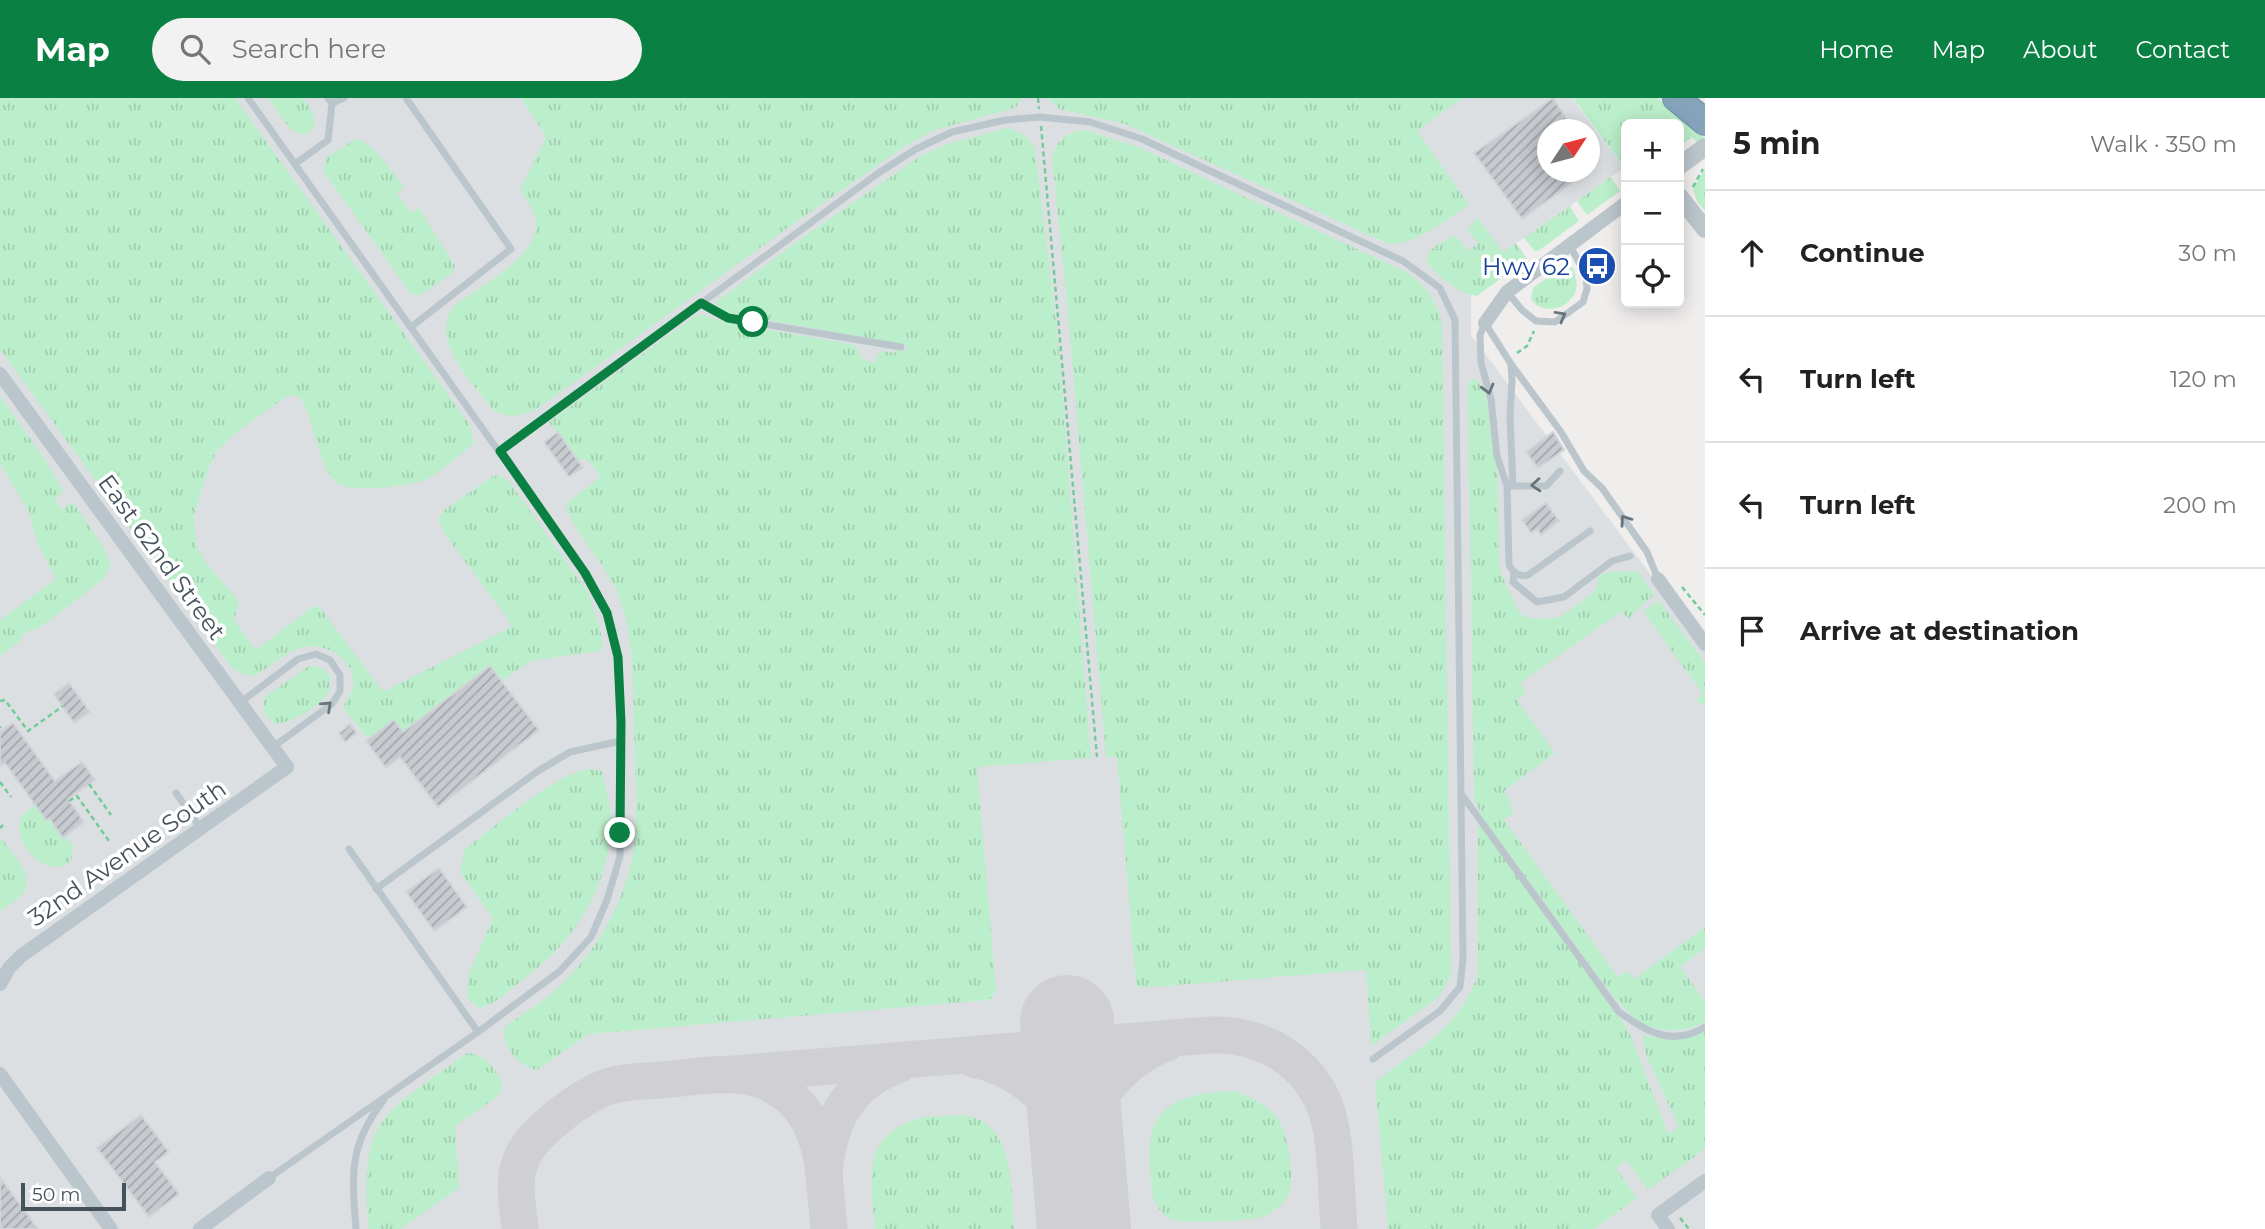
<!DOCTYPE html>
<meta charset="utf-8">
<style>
:root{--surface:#fff;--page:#f2f2f2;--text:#222;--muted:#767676;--line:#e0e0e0;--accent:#0b8043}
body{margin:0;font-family:Montserrat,sans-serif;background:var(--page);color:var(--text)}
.controls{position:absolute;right:21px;top:21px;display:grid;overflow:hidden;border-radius:10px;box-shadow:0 4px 18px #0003}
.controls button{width:63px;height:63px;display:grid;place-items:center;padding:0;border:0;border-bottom:2px solid var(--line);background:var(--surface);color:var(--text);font:35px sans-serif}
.compass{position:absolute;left:1537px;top:21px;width:63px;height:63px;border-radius:50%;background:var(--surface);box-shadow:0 4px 18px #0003;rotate:54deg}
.scale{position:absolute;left:21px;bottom:18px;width:105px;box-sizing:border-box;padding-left:7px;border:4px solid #46525a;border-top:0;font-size:19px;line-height:24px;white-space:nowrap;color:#46525a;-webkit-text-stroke:5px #fff;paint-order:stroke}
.stop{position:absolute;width:21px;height:21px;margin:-16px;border:5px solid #0b8043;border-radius:50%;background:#fff}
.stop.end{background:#0b8043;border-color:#fff;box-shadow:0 2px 7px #0008}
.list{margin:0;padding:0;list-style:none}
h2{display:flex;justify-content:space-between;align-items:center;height:91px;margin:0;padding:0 28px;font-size:30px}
h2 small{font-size:23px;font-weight:400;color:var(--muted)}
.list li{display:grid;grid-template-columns:46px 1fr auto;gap:21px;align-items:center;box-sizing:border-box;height:126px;padding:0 28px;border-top:2px solid var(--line)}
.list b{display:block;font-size:26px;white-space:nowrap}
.list em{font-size:23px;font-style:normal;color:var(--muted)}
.icon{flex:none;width:38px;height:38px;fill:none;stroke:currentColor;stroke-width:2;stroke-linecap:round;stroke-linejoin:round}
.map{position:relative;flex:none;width:1705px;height:1131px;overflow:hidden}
header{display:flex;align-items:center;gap:42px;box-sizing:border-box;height:98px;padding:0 35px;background:var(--accent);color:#fff}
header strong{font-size:33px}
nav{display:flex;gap:38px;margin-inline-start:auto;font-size:24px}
.search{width:490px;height:63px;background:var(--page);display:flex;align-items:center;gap:18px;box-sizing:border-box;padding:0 24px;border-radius:38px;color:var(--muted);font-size:26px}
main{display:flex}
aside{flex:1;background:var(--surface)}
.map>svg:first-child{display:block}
.airport{fill:#dcdfe2;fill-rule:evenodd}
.grass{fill:url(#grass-tufts)}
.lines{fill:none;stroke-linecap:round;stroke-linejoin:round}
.taxiway{stroke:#d0d0d2;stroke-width:37}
.runway{stroke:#d0d0d2;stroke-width:94}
.building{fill:url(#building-hatch);stroke:#d1d4d9;stroke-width:2}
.motorway-casing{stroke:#708fa8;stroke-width:28}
.path{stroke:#73cb99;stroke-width:2.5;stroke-dasharray:5 3.5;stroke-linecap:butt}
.service{stroke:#bbc6cc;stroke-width:7}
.minor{stroke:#bbc6cc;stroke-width:14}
.tertiary{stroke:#bbc6cc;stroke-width:18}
.motorway{stroke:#85a4bc;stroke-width:26}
.oneway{stroke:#69757c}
.route{stroke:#0b8043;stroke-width:9}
.labels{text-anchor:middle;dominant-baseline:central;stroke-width:7;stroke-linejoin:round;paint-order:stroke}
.transit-label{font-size:24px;fill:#164399;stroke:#fff;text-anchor:end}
.street-label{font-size:24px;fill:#46525a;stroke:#fff}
</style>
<header>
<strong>Map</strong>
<div class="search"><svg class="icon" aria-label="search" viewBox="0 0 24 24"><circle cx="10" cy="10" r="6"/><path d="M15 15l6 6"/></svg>Search here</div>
<nav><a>Home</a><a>Map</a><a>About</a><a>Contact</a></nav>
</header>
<main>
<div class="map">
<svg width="1705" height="1131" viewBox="0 0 1705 1131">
<defs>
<pattern id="grass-tufts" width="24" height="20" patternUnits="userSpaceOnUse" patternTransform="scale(1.75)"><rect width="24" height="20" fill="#bbeeca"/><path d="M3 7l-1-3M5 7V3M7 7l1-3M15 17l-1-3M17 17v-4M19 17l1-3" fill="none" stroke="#a2ceb0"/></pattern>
<pattern id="building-hatch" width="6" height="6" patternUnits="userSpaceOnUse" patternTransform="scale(1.75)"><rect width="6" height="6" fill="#c7cbd0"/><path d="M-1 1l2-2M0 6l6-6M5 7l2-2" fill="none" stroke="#a3a7ac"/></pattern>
</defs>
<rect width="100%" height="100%" fill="#f0eded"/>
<path class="airport" d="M0 0H1572L1624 70 1471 177V237L1705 549V1131H0ZM1548 32H1590V74H1548Z"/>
<g class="grass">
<path d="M0 0H235L469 326 474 343 471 348C458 358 437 378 422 383 406 388 350 395 337 385 316 368 312 305 297 298 293 296 290 298 286 299L237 334 217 353 209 369 194 417 196 447 204 462 236 500 239 506 234 521 251 547 257 551 311 510 317 508 321 511 381 591 385 593 507 531 511 529 508 521 444 435 439 422 443 413 493 378 499 377 508 382 588 495 600 530 603 549 600 553 531 563 501 583 490 568 403 634 394 622 368 641 343 609C346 603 351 596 353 589 357 562 325 542 301 550 284 555 269 570 254 578L243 576 233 571 0 251Z"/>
<path d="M268 0H303C312 12 323 29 304 37L290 31Z"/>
<path d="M521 0H1022L1017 8 1008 12 935 32 905 48 786 131 537 311C521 318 509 321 493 312 472 283 427 242 455 207 479 189 536 160 536 127 536 114 527 103 520 92L546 39Z"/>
<path d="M1048 0H1463L1417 33 1469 107C1445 122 1418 146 1389 146L1125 26 1059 11Z"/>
<polygon points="1573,0 1658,0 1705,40 1705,53 1692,39 1679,48 1679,26 1626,26 1626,72"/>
<path d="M1007 30C1020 33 1029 39 1035 51L1057 233 1091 660 977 669 996 891 992 900 988 902 589 936 537 972C518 968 502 949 504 930 521 917 540 906 555 892 601 852 633 790 636 729 637 697 635 665 634 633 633 588 635 539 618 496 605 465 579 441 566 410L567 405 598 381 600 377 587 361 578 362 549 324 695 218 701 217 725 224 855 247 862 261 875 265 880 253 894 255 898 252 907 253V247L728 215 721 213 716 204 809 135 921 58 948 46Z"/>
<path d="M1085 32 1138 49 1406 174C1428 190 1436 201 1442 227L1451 877 1440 898 1374 946 1371 945 1366 872 1139 890 1136 886 1117 659H1106L1067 203 1052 61C1056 42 1066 34 1085 32Z"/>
<path d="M356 41C370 41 395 77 404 89L397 95 411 115 419 110 455 168 454 174 420 197 411 196 323 73 327 59Z"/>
<polygon points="1705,71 1705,113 1697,103 1693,91"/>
<polygon points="1611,79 1620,93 1587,117 1577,103"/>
<polygon points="1570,108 1579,123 1538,153 1534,152 1524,140"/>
<path d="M1478 120 1503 154 1516 145 1527 161 1477 198C1472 197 1466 196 1461 193 1452 188 1423 168 1427 158 1430 149 1447 142 1454 137L1469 153 1478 145 1467 131Z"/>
<path d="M1566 166 1573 170C1575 177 1578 184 1576 192 1570 212 1542 218 1531 201L1533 190Z"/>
<path d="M1476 281 1484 293 1488 309 1492 349 1497 367 1500 473 1518 512 1524 519 1541 521 1560 519 1592 496 1596 491 1599 477 1609 474 1637 473 1654 496 1628 521 1622 513 1520 585 1526 595 1517 602 1555 655 1504 693 1509 700 1513 715 1504 722 1618 879 1627 873 1634 881 1705 829V850L1680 869 1705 903V924C1687 935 1658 935 1640 924 1630 917 1621 906 1612 897L1483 720 1474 701 1468 291 1470 282Z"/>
<polygon points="0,298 46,363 63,393 55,402 62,412 69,406 74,406 103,448 111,467 104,481 35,533 33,530 20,539 22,542 0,558 0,522 56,481 37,444 29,414 0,365"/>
<polygon points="1659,503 1705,565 1705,607 1697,604 1696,602 1703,596 1643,513"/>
<path d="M309 568C319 568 324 570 330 578L329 594C317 610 295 623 276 626 265 620 260 610 265 599Z"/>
<path d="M587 671 602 673C604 686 608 698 610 710 612 721 610 736 609 748 600 804 566 851 520 884 508 893 494 908 479 910L467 900 468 878 493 820 460 774 465 751C496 728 551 679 587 671Z"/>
<path d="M35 707 46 722 49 720 73 748 71 763C44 784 13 742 20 722 22 715 29 711 35 707Z"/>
<path d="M1478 726 1483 729 1614 910 1630 936 1668 1036 1679 1029 1646 957 1642 937C1661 941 1686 941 1705 933V1051L1648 1092 1628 1064 1625 1063 1616 1070 1637 1100 1594 1131H1388L1375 984C1415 953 1465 926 1478 874Z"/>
<path d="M0 739C10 753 37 778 22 796 17 803 7 808 0 813Z"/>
<path d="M467 955C486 956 495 971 503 987L497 999 455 1028 459 1090 400 1131H369C365 1093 361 1047 389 1015 407 996 445 972 467 955Z"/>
<path d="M1234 993C1250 999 1263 1004 1275 1017 1287 1030 1293 1071 1291 1088 1290 1097 1284 1105 1277 1110 1274 1113 1268 1117 1263 1119 1248 1123 1181 1127 1168 1120 1163 1117 1158 1110 1155 1104 1150 1093 1151 1080 1150 1068 1145 1006 1181 995 1234 993Z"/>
<path d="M924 1019C936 1019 962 1015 973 1019 1016 1034 1011 1095 1014 1131H875C871 1079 860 1035 924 1019Z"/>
</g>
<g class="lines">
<g class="taxiway">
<path d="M973 961C1011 968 1047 994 1063 1029 1071 1048 1075 1069 1080 1088 1081 1071 1079 1051 1084 1034 1096 993 1127 960 1166 945"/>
<path d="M721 977 1210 937C1262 935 1310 963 1327 1014 1337 1046 1336 1096 1339 1131"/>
<polyline points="824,1077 829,1131"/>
<path d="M520 1131C518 1109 512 1083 521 1062 531 1035 582 997 610 988 627 983 646 983 663 982 697 979 736 970 769 985 807 1003 820 1038 824 1077 828 1024 847 986 899 966"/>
</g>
<polyline class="runway" points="1067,924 1084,1131"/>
</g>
<g class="building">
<polygon points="1553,0 1574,32 1548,32 1548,74 1587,74 1522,121 1474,55"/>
<polygon points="558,334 583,370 569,379 544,344"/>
<polygon points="1553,334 1564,352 1538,370 1526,354"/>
<polygon points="1546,405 1559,423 1541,437 1537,431 1531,435 1522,422"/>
<polygon points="490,568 539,632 438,709 400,659 386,670 366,643 394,622 403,634"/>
<polygon points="69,585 90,614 74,625 54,596"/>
<polygon points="13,625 55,683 82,664 95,682 68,701 84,724 63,740 49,720 46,722 5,665 0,668 0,634"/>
<polygon points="350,626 357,635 345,644 339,635"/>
<polygon points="439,770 467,809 434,833 406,794"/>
<polygon points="141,1017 169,1054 155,1064 179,1096 149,1119 97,1050"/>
<polygon points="0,1079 38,1131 0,1131"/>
</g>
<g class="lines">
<defs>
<polyline id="motorway" points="1676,0 1705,24"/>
</defs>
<use href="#motorway" class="motorway-casing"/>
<g class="path">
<polyline points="1038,0 1039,11"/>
<polyline points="1041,28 1097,659"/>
<polyline points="1693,89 1703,71"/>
<polyline points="1517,255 1527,248 1534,233"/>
<polyline points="1682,489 1705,517"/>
<polyline points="0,603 5,602 28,633 63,608"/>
<polyline points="0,629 1,630"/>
<polyline points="0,684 11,699"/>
<polyline points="89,686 111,717"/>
<polyline points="69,703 77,698 109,743"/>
<polyline points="0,730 3,727"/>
<polyline points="1680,1120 1689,1131"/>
</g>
<g class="service">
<polyline points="248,0 585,475 607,515 618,559 621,624 620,758 607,802 591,839 560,873 478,934 269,1080"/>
<polyline points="406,0 511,151 411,229"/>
<polyline points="332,5 344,0"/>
<polyline points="295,66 328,42 332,5 328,0"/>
<polyline points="1508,195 1522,212 1536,223 1555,224 1583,204 1587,191 1586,177 1570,148"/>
<polyline points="701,205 728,220 901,249"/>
<path d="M1485 225 1480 237 1481 265 1491 301 1497 358 1507 388 1509 467C1514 475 1518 479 1528 477L1590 433"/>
<polyline points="1485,225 1511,266 1561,334 1584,373 1602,390 1647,454 1658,481"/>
<polyline points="1511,267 1512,283 1510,318 1513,388"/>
<polyline points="500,353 877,76 916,51 952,34 1005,22 1040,19 1090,24 1142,41 1403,163 1440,190 1455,222 1463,861 1460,889 1440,913 1373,961"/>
<polyline points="1511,388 1546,388 1560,373"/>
<polyline points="1514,475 1513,484 1537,504 1564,499 1612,463 1630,458"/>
<polyline points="241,604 298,561 316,556 330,562 340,577 340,593 332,606 273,649"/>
<polyline points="176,695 201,731"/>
<path d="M1462 697 1619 914C1647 934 1672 949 1705 929"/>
<polyline points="349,751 478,934"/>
<polyline points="376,791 538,673 570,654 621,643"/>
<path d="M356 1131C352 1078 348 1048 383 1003"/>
</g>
<g class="minor">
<polyline points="1485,225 1507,194 1626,105"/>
<polyline points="0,276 287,669 21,858 9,870 0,886"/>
<polyline points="1658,481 1705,546"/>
<polyline points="0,976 111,1131"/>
<polyline points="200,1131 269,1080"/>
<polyline points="1668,1131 1658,1117 1705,1083"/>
</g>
<g class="tertiary">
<polyline points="1679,68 1705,49"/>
<polyline points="1679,98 1705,131"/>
</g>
<use href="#motorway" class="motorway"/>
</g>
<defs><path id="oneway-chevron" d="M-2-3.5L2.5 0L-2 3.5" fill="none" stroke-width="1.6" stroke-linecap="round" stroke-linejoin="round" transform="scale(1.75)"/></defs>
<g class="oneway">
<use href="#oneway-chevron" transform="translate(1561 218) rotate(-29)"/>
<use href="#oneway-chevron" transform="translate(1488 291) rotate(75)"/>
<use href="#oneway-chevron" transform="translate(1536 387) rotate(176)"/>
<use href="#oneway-chevron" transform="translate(1625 422) rotate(-125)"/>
<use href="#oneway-chevron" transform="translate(327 608) rotate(-43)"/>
</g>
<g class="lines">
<polyline class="route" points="620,735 621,624 618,559 607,515 585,475 500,353 701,205 728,220 753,224"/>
</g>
<defs>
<symbol id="bus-disc" viewBox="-11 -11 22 22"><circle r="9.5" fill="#1a4fb4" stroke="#fff"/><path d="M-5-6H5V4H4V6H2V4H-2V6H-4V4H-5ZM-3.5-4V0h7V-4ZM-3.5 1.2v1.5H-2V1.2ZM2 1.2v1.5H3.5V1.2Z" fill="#fff"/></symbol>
</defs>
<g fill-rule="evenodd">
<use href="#bus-disc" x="1575" y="146" width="44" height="44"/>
</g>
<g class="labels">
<g class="transit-label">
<text x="1570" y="168">Hwy 62</text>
</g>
<g class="street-label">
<text transform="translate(162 459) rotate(54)">East 62nd Street</text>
<text transform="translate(127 755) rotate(-35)">32nd Avenue South</text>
</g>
</g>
</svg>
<div class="controls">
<button>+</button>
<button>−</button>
<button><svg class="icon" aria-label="locate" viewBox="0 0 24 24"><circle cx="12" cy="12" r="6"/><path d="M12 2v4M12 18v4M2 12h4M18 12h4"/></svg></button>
</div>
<svg class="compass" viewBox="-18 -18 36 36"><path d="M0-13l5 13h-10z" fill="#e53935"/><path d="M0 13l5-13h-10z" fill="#767676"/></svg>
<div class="scale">50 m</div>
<div class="stop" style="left:753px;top:224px"></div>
<div class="stop end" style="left:620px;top:735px"></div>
</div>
<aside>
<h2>5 min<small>Walk · 350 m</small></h2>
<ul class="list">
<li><svg class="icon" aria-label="ahead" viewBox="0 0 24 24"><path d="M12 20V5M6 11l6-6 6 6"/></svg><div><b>Continue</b></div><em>30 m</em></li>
<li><svg class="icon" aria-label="left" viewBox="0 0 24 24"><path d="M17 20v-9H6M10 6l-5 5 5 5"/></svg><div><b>Turn left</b></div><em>120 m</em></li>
<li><svg class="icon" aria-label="left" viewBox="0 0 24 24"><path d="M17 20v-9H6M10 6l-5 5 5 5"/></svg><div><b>Turn left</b></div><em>200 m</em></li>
<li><svg class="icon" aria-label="arrive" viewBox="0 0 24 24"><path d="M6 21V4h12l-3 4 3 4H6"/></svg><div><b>Arrive at destination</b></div></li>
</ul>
</aside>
</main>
